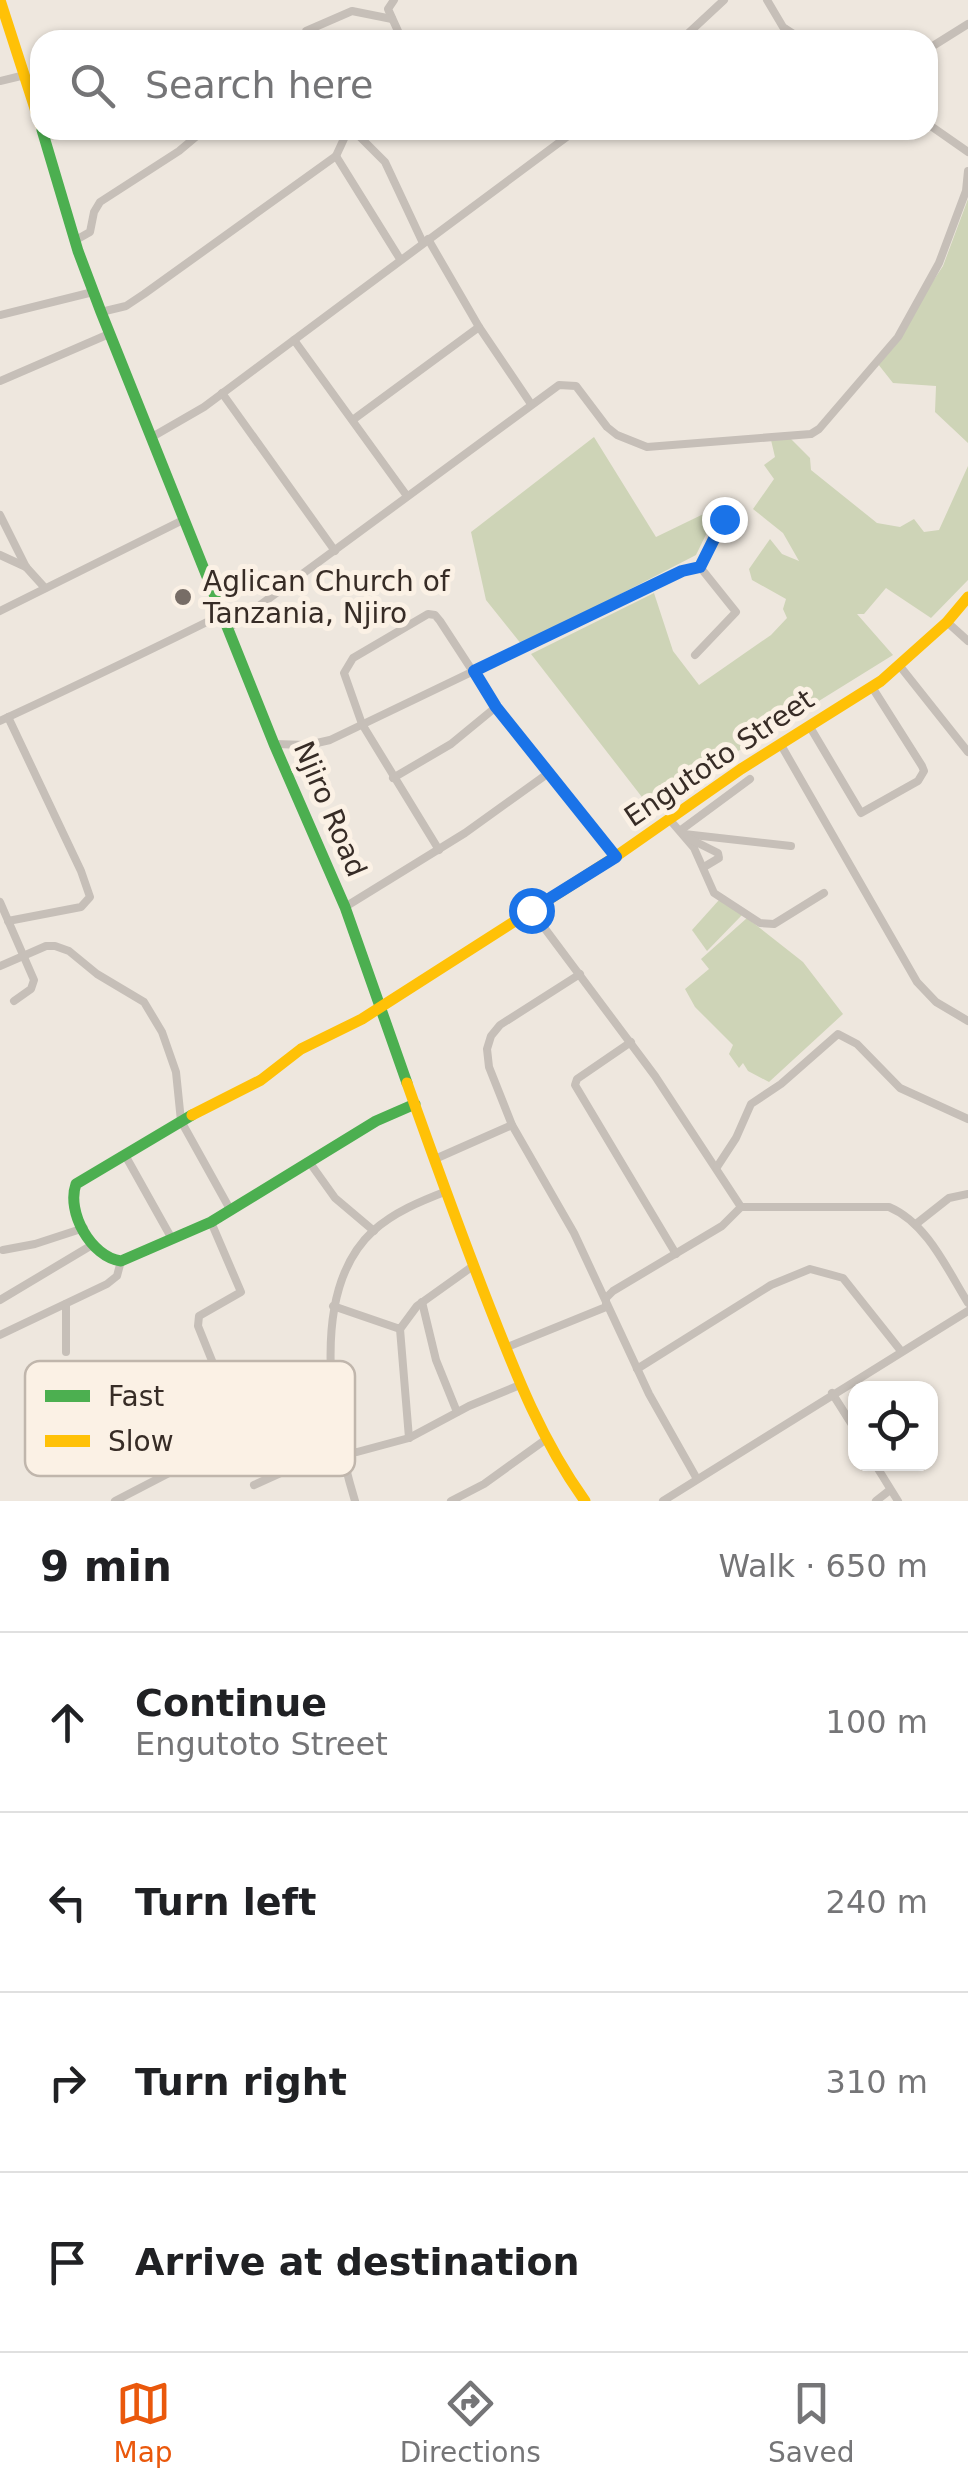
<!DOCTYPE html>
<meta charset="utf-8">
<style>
:root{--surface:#fff;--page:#f6f6f6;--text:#202124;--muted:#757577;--line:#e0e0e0;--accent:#ea580c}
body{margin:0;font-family:"DejaVu Sans",sans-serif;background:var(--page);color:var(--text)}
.controls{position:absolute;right:30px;bottom:30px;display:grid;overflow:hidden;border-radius:20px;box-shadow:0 2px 8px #0004}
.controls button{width:90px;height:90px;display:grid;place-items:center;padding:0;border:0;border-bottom:2px solid var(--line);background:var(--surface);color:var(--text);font:50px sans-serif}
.stop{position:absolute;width:30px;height:30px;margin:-22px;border:8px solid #1a73e8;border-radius:50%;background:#fff}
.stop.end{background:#1a73e8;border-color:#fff;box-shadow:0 2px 10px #0008}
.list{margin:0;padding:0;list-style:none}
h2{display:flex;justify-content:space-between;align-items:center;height:130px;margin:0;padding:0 40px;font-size:42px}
h2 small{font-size:32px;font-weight:400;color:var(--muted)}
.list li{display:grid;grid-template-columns:65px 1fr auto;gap:30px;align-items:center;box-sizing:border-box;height:180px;padding:0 40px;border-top:2px solid var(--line)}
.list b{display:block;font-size:38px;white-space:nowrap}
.list p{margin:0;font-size:32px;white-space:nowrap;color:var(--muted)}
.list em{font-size:32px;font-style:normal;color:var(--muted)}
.icon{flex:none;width:55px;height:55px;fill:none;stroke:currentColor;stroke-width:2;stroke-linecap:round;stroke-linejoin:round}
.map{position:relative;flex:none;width:968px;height:1501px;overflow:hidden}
.search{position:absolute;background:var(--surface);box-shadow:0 2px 8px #0004;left:30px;right:30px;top:30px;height:110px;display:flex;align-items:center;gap:25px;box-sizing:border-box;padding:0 35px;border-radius:30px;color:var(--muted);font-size:38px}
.sheet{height:850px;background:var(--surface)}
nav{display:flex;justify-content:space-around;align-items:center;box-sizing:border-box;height:140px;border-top:2px solid var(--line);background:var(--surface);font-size:28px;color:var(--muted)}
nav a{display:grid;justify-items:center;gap:5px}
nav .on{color:var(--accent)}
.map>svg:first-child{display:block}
.green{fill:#ced4b7}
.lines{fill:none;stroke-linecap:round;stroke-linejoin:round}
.street{stroke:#c6bfb8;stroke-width:8}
.fast{stroke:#4caf50;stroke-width:11}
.slow{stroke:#ffc107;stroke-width:11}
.route{stroke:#1a73e8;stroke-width:12}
.poi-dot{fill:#776d66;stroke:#fbf1e5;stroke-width:4}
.labels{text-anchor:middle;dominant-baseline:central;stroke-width:10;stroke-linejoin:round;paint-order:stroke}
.poi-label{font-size:28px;fill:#372c26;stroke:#fbf1e5;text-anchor:start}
.street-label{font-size:28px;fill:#372c26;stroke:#fbf1e5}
.key{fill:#fbf1e5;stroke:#c0b6ac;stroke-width:2.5}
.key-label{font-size:28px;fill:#372c26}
</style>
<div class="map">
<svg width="968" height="1501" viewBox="0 0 968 1501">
<rect width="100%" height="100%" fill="#eee7de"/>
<g class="green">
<polygon points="968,199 968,443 935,412 936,386 893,383 878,364 943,266"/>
<polygon points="594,437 656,537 720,506 696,555 522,645 486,600 471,532"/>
<polygon points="789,437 810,458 811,470 877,523 900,527 914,519 924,532 939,530 968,466 968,580 931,618 886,588 864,614 857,614 893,655 740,750 645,801 531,654 654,593 673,651 699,685 771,635 787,618 783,609 786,599 752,580 749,569 770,539 782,554 799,561 783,533 753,509 774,479 764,465 775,457 771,440"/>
<polygon points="719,900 743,914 707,951 692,930"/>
<polygon points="747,918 803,962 843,1014 769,1082 748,1071 743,1063 739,1068 729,1054 733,1045 695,1007 685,989 709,969 701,959"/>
</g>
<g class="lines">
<g class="street">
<polyline points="394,0 388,9 402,40"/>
<polyline points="767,0 783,27 803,40"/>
<polyline points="305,40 306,31 352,11 392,19"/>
<polyline points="681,40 724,0"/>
<polyline points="928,49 968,24"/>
<polyline points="0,81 25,75"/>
<polyline points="928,124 968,152"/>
<polyline points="353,130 385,162 423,243"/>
<polyline points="336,156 400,259"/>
<polyline points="428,239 479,327 531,404"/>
<polyline points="74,241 90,232 94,212 100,202 179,151 204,130"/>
<polyline points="101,312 126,306 144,294 336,156 348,130"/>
<polyline points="0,315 93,292"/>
<polyline points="294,340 407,496"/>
<polyline points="0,381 109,334"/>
<polyline points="222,393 335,551"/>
<polyline points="354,419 479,327"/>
<polyline points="152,437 204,407 576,130"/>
<polyline points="0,515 26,567 45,588"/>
<polyline points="0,555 26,567"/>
<polyline points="700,567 724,519"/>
<polyline points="0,611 185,519"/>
<polyline points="947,622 968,641"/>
<polyline points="229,628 559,385 576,386 607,427 617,435 647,447 811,434 819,429 898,337 939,263 966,191 968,171"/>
<polyline points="899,665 968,752"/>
<path d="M0 721C75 686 149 651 223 614"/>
<polyline points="810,727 861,813 918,781 924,771 922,766 872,687"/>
<polyline points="274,744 308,745 330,740 682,571 700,567 736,612 695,655"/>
<polyline points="781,745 917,982 936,1002 968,1021"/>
<polyline points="393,778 451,744 496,707"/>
<polyline points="670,820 694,848 714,893 760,923 774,924 824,893"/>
<polyline points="681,830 750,779"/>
<polyline points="684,834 791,846"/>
<polyline points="690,839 718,853 719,858 704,867"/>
<polyline points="439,850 362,724 344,673 353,658 428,614 435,615 440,621 496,707 615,857"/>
<polyline points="0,902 34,980 31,989 14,1001"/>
<polyline points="345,907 465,833 543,777"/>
<path d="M531 910 655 1076 741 1207H889C927 1223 947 1269 968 1303"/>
<polyline points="8,921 81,907 90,897 81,871 8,717"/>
<polyline points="0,966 46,946 55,946 69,951 97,974 144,1002 162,1032 176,1072 181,1121 231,1211"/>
<polyline points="580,974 500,1025 491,1036 487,1049 489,1067 512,1125 574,1233 649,1394 697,1479"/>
<polyline points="631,1042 577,1079 575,1085 676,1254"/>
<polyline points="125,1155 172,1239"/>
<polyline points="435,1159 512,1125"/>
<polyline points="310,1163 335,1198 374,1231"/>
<polyline points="717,1167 736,1138 751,1104 781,1084 838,1034 857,1044 900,1088 968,1119"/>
<polyline points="211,1222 241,1292 199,1316 198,1326 223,1388 242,1425 286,1470"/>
<polyline points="916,1224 949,1198 968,1194"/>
<polyline points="3,1250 35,1244 84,1228"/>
<polyline points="0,1300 92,1245"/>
<polyline points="422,1302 436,1360 457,1412"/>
<polyline points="333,1306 400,1329 417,1306 473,1266"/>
<polyline points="400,1329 409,1438"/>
<polyline points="0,1335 107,1284 117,1276 121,1261"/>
<polyline points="505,1348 606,1307 606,1298 613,1291 722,1226 741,1207"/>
<polyline points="66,1352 66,1304"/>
<polyline points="637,1369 771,1285 810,1269 843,1278 901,1351"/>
<polyline points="832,1393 856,1431"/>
<polyline points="31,1461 219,1378"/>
<polyline points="875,1464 898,1501"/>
<polyline points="254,1485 327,1452 357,1452 409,1438 469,1406 520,1385"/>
<polyline points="115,1501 225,1444 278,1410 333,1388"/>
<path d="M355 1501C332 1425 307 1292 373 1231 394 1212 421 1201 447 1191"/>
<polyline points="451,1501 484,1484 545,1440"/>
<polyline points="663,1501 968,1311"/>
<polyline points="876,1501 890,1490"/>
</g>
<g class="fast">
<polyline points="42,130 78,251 101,312 274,744 345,907 407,1083"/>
<path d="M192 1115 76 1184C66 1212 91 1257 121 1261L211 1222 376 1121 415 1104"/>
</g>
<g class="slow">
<polyline points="0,0 40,124"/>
<path d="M407 1083C434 1159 461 1234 490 1308 517 1377 542 1441 585 1501"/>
<polyline points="192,1115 261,1080 301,1049 362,1019 615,857 741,769 881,681 947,622 968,597"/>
</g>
</g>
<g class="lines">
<polyline class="route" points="531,910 616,857 496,707 474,671 682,571 700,567 724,519"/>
</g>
<circle class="poi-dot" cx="183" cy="597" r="10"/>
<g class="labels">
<g class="poi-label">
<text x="203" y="581">Aglican Church of<tspan x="203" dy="32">Tanzania, Njiro</tspan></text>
</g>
<g class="street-label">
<text transform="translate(719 758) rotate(-34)">Engutoto Street</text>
<text transform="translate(330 809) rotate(67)">Njiro Road</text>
</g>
</g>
<rect x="25" y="1361" width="330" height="115" rx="15" class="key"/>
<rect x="45" y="1390" width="45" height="12" fill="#4caf50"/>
<rect x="45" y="1435" width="45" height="12" fill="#ffc107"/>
<g class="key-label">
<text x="108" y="1406">Fast</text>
<text x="108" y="1451">Slow</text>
</g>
</svg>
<div class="controls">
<button><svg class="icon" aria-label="locate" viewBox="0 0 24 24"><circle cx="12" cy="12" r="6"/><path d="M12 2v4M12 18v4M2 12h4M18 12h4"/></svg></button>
</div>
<div class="stop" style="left:531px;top:910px"></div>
<div class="stop end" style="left:724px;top:519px"></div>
<div class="search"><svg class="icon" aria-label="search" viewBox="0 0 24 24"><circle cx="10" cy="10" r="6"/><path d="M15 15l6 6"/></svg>Search here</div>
</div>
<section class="sheet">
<h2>9 min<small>Walk · 650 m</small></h2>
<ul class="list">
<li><svg class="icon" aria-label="ahead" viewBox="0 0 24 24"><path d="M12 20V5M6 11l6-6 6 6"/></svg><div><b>Continue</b><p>Engutoto Street</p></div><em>100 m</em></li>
<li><svg class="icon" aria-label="left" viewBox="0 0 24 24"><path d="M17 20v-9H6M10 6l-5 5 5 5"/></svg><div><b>Turn left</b></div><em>240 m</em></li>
<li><svg class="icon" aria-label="right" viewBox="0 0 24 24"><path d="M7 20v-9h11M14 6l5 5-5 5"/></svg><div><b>Turn right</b></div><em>310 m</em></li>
<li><svg class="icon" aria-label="arrive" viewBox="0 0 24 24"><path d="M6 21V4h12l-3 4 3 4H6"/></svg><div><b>Arrive at destination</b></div></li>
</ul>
</section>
<nav>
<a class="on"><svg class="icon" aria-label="map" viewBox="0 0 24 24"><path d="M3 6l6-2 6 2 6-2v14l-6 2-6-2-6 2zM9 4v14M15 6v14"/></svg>Map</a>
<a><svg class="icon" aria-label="directions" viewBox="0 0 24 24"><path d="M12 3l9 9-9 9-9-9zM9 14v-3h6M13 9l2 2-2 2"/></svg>Directions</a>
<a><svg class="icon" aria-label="saved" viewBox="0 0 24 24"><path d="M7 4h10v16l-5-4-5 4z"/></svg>Saved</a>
</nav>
